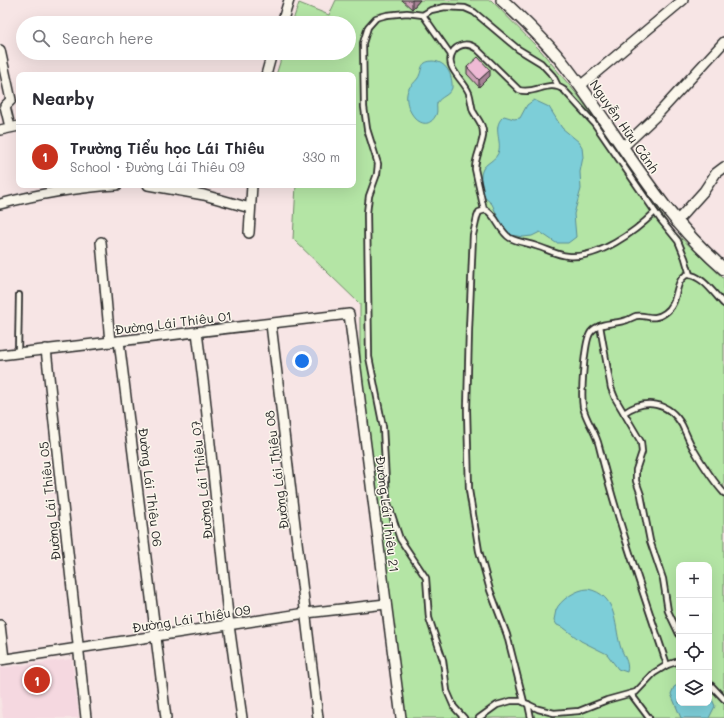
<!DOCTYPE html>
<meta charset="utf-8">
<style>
:root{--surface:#fff;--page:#f2f2f3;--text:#2b2b33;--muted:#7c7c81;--line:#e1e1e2;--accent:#c8321e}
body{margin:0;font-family:Mali,sans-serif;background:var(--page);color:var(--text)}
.controls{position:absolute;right:12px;bottom:12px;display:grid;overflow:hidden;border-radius:8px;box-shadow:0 4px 16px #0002}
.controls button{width:36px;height:36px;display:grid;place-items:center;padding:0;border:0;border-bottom:1px solid var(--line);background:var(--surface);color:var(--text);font:20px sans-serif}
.you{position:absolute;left:302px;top:361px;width:14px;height:14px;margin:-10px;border:3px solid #fff;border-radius:50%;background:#1a73e8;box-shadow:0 0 0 6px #1a73e833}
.badge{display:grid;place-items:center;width:26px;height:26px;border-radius:50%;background:var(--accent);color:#fff;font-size:13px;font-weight:700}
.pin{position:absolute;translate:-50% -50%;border:2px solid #fff;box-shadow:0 1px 4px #0006}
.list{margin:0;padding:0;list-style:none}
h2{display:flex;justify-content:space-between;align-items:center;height:52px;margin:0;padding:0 16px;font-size:17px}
h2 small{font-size:13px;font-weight:400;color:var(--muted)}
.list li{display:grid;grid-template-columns:26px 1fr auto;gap:12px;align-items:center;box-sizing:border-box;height:64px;padding:0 16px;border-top:1px solid var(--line)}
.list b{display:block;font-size:15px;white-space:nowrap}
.list p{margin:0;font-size:13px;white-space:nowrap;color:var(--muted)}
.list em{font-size:13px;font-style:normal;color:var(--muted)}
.icon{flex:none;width:22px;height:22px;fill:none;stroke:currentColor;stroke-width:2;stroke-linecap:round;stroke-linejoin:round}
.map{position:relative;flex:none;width:724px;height:718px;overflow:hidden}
.search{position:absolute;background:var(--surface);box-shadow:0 4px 16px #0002;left:16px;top:16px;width:340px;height:44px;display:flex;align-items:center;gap:10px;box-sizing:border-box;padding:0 14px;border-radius:22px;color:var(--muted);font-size:15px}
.panel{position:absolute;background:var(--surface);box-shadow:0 4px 16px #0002;left:16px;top:72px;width:340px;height:116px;border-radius:8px}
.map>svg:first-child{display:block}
.built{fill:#f5d8e0}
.green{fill:#b4e5a5;stroke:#708868;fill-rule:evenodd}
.water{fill:#7dced8;stroke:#5c8d93}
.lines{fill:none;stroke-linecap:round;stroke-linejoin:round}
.service-casing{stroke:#2b2b2b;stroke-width:8}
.minor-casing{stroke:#2b2b2b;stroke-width:12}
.tertiary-casing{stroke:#2b2b2b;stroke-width:14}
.service{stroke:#fbf7ec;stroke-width:4.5}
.minor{stroke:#fbf7ec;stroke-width:9}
.tertiary{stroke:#fbf7ec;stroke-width:11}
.wall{fill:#cea0b7;stroke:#2b2b2b}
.shaded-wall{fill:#a78295;stroke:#2b2b2b}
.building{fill:#efbad5;stroke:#2b2b2b}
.labels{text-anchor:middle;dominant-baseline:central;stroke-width:3;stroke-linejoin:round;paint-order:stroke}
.street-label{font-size:13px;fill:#2b2b2b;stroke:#fbf7ec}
</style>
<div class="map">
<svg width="724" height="718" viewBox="0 0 724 718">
<rect width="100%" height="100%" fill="#f7e5e5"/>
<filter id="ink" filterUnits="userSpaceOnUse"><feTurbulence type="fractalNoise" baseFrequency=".025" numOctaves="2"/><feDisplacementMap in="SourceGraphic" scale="8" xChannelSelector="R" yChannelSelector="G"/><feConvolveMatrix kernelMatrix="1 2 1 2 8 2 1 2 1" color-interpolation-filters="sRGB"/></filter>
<g filter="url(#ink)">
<polygon class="built" points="72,659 79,718 3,718 0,693 0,668"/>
<path class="green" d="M336 0H491L541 51 580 98 672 229 724 279V718H405L360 366V304L293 239 296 185H353V75H276L283 53H349V23H292L299 3 329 15ZM679 565H709V703H679Z"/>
<g class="water">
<path d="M432 61C446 61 453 75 452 88 449 96 441 96 437 103 436 107 438 111 436 115 424 138 401 108 408 90 410 85 415 83 418 78 423 70 419 62 432 61Z"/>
<path d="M534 100 549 107 562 128 579 142 582 147 583 157 580 172 581 189 574 214 576 237 568 243H556L540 232 532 236 523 237 511 235 501 224 492 204 483 196C483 188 479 179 482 171 485 162 497 161 499 150 501 138 492 126 504 116L514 119 520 118 527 105Z"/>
<path d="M588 589C617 595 614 623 620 645 622 654 630 662 627 672L618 669 607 654 581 641 564 628 557 625 554 620C555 617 555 613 556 610 560 600 577 589 588 589Z"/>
<polygon points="679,684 679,703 709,703 710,695 715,706 709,718 681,718 671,694 674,687"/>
</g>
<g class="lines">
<defs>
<g id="service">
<polyline points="423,15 451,55"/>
<path d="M484 210 475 169C475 158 481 148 483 136 484 125 478 120 473 111 471 105 471 99 469 93 463 78 442 67 454 50 461 43 469 43 477 49L519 90C535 95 549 79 564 90L594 123 660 219 678 241 685 258 690 275"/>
<polyline points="600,326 611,388 615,398 641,442 642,452 636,470 636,481 641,495 650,541 663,579 668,611 679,634"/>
<polyline points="18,352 19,295"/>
<path d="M624 413C645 398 669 402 682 425 686 433 689 442 694 450 703 465 712 480 724 493"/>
<path d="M667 665C643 592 617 520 599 446 596 432 586 421 583 407 581 395 584 340 591 332 599 322 616 324 627 320 630 319 633 317 636 316 647 314 652 322 665 313 680 303 673 283 686 275 701 273 715 295 724 304"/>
<polyline points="709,683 724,699"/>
<polyline points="631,694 649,718"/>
<path d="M524 702 507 635 490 590 479 551 469 490 467 410 469 330 473 235 477 217 479 212 486 210C497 216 499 231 510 238 518 242 527 243 536 246 547 249 556 255 568 256 598 259 635 232 655 212"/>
<polyline points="528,704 531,718"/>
<polyline points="464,718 454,707 447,691 443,660 429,618 426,578 400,539 387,500 383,427 369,357 367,213 369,196 377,174 378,164 367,129 364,107 363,43 368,27 376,18 387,15 407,13 423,15 431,10 445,7 465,8 474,12 518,49 541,63 553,76 558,86"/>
<polyline points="479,718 497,705 511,701 521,701 538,709 554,713 579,711 607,700 636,692 654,673 667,665 679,661"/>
</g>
<g id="minor">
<polyline points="282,23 289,0"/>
<polyline points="0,50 11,100 5,106"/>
<polyline points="266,75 272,53"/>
<polyline points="580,86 683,0"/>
<polyline points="5,106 10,127"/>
<polyline points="0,130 19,126"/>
<polyline points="623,147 657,115 724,42"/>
<polyline points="148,185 204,195 250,208"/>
<path d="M0 204C39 194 77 187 117 185"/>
<polyline points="676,222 704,191 716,173 724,167"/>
<polyline points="249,233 252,185"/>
<polyline points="101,242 110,342"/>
<polyline points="271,324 318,718"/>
<polyline points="197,332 205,396 229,625 242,718"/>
<polyline points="119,341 166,718"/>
<polyline points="46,349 86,718"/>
<polyline points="0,355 349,314 401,718"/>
<polyline points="0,625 4,659"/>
<polyline points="0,660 306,613 386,604"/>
</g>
<path id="tertiary" d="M502 0C523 20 545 40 563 63 617 132 657 212 724 269"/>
</defs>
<use href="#service" class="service-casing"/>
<use href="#minor" class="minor-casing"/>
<use href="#tertiary" class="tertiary-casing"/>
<use href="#service" class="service"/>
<use href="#minor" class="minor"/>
<use href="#tertiary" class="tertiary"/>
</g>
<g class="wall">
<polygon points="402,0 420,0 412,9"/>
<polygon points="467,67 490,76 479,87 467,74"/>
</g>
<g class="shaded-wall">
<polygon points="412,0 420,0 412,9"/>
<polygon points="490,70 490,76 479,87 479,80"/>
</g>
<polygon class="building" points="478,57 490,70 479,80 467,67"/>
</g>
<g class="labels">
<g class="street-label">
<text transform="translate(625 126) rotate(55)">Nguyễn Hữu Cảnh</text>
<text transform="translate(173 322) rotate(-7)">Đường Lái Thiêu 01</text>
<text transform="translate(276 470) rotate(-97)">Đường Lái Thiêu 08</text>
<text transform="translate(201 480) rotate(-96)">Đường Lái Thiêu 07</text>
<text transform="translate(151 487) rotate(83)">Đường Lái Thiêu 06</text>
<text transform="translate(49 501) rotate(-96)">Đường Lái Thiêu 05</text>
<text transform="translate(388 514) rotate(83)">Đường Lái Thiêu 21</text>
<text transform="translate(191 618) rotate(-9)">Đường Lái Thiêu 09</text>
</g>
</g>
</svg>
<div class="controls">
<button>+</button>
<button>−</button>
<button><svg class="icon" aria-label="locate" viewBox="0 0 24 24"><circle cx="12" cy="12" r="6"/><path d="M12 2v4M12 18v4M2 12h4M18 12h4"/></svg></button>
<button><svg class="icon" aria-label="layers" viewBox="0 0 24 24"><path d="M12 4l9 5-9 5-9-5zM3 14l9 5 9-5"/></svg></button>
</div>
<div class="you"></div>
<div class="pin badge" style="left:37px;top:680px">1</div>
<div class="search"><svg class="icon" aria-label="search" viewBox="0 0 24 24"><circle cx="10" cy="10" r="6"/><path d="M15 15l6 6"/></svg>Search here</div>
<section class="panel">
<h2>Nearby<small></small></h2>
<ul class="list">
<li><span class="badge">1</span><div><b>Trường Tiểu học Lái Thiêu</b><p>School · Đường Lái Thiêu 09</p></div><em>330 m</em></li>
</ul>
</section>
</div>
